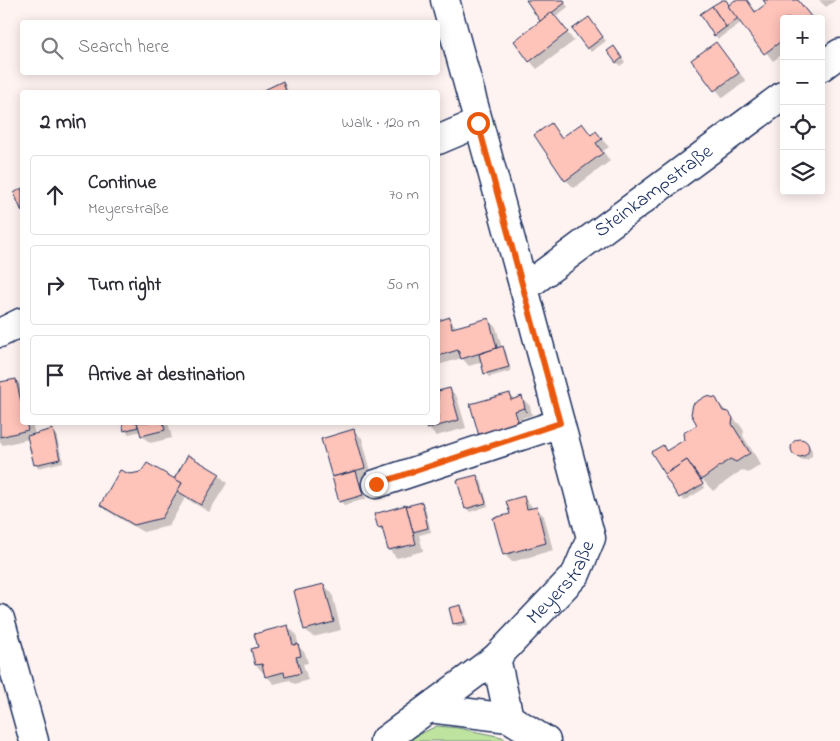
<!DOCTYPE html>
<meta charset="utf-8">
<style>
:root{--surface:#fff;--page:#f7f7f7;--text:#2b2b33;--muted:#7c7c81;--line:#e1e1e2}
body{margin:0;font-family:"Indie Flower",sans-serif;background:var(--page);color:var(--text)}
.controls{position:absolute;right:15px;top:15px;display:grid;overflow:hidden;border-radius:5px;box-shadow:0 2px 12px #0003}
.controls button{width:45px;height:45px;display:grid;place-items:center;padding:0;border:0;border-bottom:1px solid var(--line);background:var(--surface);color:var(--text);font:25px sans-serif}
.stop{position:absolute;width:15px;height:15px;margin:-11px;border:4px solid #ea580c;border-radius:50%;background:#fff}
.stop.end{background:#ea580c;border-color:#fff;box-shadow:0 1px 5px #0008}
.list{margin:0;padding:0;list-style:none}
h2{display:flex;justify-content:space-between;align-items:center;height:65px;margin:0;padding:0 20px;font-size:21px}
h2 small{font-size:16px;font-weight:400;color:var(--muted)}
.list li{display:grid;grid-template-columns:32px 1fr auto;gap:15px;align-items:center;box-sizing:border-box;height:80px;margin:0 10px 10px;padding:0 10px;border:1px solid var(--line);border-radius:5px}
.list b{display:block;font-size:19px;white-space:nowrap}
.list p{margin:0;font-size:16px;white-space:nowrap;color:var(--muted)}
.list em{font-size:16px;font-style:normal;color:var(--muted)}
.icon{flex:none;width:28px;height:28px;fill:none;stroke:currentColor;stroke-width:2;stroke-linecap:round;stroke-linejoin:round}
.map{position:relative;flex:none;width:840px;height:741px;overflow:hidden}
.search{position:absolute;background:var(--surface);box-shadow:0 2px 12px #0003;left:20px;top:20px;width:420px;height:55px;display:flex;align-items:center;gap:12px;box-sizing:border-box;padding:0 18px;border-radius:5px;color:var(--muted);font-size:19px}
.panel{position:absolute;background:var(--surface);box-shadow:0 2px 12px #0003;left:20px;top:90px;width:420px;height:335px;border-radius:5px}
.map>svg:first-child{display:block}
.green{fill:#bde39e;stroke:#6c897e}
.shadow{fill:#0003}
.building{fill:#fec3b9;stroke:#1b2f5e}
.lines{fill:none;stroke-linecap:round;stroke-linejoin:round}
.minor-casing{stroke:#1b2f5e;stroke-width:31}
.minor{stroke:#fff;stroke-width:28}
.route{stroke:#ea580c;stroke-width:6}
.labels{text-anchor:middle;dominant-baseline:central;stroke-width:5;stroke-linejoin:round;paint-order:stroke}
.street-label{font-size:20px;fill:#1b2f5e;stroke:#fff}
</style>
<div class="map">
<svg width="840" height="741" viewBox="0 0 840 741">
<rect width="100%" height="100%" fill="#fff3f1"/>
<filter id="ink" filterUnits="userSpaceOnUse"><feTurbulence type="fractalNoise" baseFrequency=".02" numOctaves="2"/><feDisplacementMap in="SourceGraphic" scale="10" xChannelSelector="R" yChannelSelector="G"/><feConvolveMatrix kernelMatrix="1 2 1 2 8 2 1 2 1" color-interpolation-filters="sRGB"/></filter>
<g filter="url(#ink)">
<polygon class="green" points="437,726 458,728 502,737 507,741 405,741"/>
<g class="shadow">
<polygon points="527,0 563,0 568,7 555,17 574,41 537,69 530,61 542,22"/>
<polygon points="724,0 730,6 737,0 746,0 757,12 767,4 764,0 798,0 813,19 784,19 784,53 773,61 742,22 718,39 715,35"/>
<polygon points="819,0 836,0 826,7"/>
<polygon points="592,22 606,41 591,52 588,48"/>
<polygon points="716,43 746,81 723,98 693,61"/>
<polygon points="617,51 625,62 620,66 617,62"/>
<polygon points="283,82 286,86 288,92 262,92"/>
<polygon points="550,124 563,138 582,124 592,136 596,133 609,147 603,151 610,161 574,188 566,180"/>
<polygon points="449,319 457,328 488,319 496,327 502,348 506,351 511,371 489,377 485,373 482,362 469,366 462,358 438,365 438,322"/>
<polygon points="16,380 22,387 22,422 32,422 35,435 52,431 56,434 63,462 38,468 35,464 29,439 3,445 0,442 0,384"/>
<polygon points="450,389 457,397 466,428 436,436 428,428 438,422 438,392"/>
<polygon points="510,394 515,400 522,398 530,406 532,415 522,418 526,433 472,405"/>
<polygon points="715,400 740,425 744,431 743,436 761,465 748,473 742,470 713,491 701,478 705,488 684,501 653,453 663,447 667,452 685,440 699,425"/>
<polygon points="123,422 168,422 172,438 150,443 142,436 141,431 129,434 125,430"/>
<polygon points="354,431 362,438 372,475 360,479 366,499 344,505 340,501 323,439"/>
<polygon points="797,440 803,440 812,450 812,456 807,460 801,460 793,451 793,444"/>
<polygon points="219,475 227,483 209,512 185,498 169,526 143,532 109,512 101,504 130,476 175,481"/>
<polygon points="477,476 481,480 488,506 470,512 466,508"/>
<polygon points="524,498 531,505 532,509 536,508 544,516 553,550 512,562 504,554 511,515"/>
<polygon points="421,504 425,507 431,532 419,535 423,551 397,558 389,550 386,534 379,528 376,514"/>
<polygon points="324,585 332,593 341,630 313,637 305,629"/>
<polygon points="460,606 464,610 468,625 458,627 455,624"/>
<polygon points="288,627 296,634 299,647 305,653 308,663 303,664 308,680 294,684 290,680 274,684 256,665 259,648"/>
</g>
<g class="building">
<polygon points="526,0 564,0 565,3 538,23 540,21"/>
<polygon points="722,0 726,0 729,5 728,6 738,18 726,27 712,6"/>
<polygon points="735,0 747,0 755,12 766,4 763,0 798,0 812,18 784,19 784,39 764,54 728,6"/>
<polygon points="712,6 726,27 714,36 700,14"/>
<polygon points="552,12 568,32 529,62 514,41"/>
<polygon points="589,17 603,37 587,49 572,29"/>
<polygon points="716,42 739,73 714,91 691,60"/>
<polygon points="614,46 622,58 616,63 607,51"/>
<polygon points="283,81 286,92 260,92"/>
<polygon points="551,123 561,138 582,123 591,135 596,131 602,139 596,143 603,153 565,181 534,135"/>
<polygon points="22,188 22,212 14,193"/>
<polygon points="450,317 452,328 489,318 497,348 461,359 458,350 438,356 438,321"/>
<polygon points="503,346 509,367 484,374 479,354"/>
<polygon points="16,379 22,406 22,422 26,422 28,430 0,437 0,382"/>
<polygon points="450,388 459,420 427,429 425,422 438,422 438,391"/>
<polygon points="510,393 511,400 522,396 526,412 524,408 515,411 519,425 479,436 470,404"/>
<polygon points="706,396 716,398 723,411 729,412 733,418 732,424 750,453 736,462 730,459 701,480 687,460 665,474 651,452 663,445 666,451 684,440 683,433 697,425 691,414 693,404"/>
<polygon points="122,422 137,422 138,427 124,431"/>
<polygon points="137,422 163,422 165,430 141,436"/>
<polygon points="53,429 60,459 34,465 27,436"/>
<polygon points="354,429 365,468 332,477 321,439"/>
<circle cx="800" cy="448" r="9"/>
<polygon points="188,455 220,474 201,505 177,491 182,483 174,479"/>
<polygon points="687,460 703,484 679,498 664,475"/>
<polygon points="147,463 182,483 162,518 134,525 100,505 120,470 130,474 141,472"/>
<polygon points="356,471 363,495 339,502 332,477"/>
<polygon points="477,475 486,503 465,509 457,480"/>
<polygon points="524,496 527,509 537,507 546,543 503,555 493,518 510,514 506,501"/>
<polygon points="422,502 428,528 413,532 406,506"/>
<polygon points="406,505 416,544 388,550 382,527 378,528 374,514"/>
<polygon points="324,584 334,622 304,630 294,591"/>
<polygon points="461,605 465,622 453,624 449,608"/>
<polygon points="288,625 293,645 298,644 301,656 296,657 301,673 285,677 284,672 265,677 262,664 255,665 251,649 258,647 254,634"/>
</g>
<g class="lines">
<defs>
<g id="minor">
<polyline points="821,67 840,53"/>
<polyline points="438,140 478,123"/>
<path id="s1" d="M524 288 784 95"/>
<polyline points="0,333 22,322"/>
<polyline points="376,484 560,423"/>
<polyline points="0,619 34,741"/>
<polyline points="496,658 509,718"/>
<polyline points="429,708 509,718 546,741"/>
<path id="s2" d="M384 741 496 658 576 574 591 538 524 288 445 0"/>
</g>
</defs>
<use href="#minor" class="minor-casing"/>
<use href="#minor" class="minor"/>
</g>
</g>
<g class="lines" filter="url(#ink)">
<polyline class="route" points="376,484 560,423 478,123"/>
</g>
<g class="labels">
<g class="street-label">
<text stroke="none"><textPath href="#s1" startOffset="162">Steinkampstraße</textPath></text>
<text stroke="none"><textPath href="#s2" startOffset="240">Meyerstraße</textPath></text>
</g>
</g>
</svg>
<div class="controls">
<button>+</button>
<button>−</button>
<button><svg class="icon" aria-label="locate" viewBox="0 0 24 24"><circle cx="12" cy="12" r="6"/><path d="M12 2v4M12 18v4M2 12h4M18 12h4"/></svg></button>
<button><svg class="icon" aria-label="layers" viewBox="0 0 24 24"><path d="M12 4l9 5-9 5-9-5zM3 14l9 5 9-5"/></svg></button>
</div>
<div class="stop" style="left:478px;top:123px"></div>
<div class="stop end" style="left:376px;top:484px"></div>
<div class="search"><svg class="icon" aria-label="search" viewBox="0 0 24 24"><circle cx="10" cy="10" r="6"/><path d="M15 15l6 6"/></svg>Search here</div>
<section class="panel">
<h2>2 min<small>Walk · 120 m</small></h2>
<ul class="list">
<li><svg class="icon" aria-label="ahead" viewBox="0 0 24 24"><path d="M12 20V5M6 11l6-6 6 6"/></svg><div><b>Continue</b><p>Meyerstraße</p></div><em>70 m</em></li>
<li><svg class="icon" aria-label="right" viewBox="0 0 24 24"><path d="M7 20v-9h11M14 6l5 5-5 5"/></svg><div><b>Turn right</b></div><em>50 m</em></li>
<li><svg class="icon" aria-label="arrive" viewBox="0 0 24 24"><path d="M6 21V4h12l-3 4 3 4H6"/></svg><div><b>Arrive at destination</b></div></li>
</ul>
</section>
</div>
